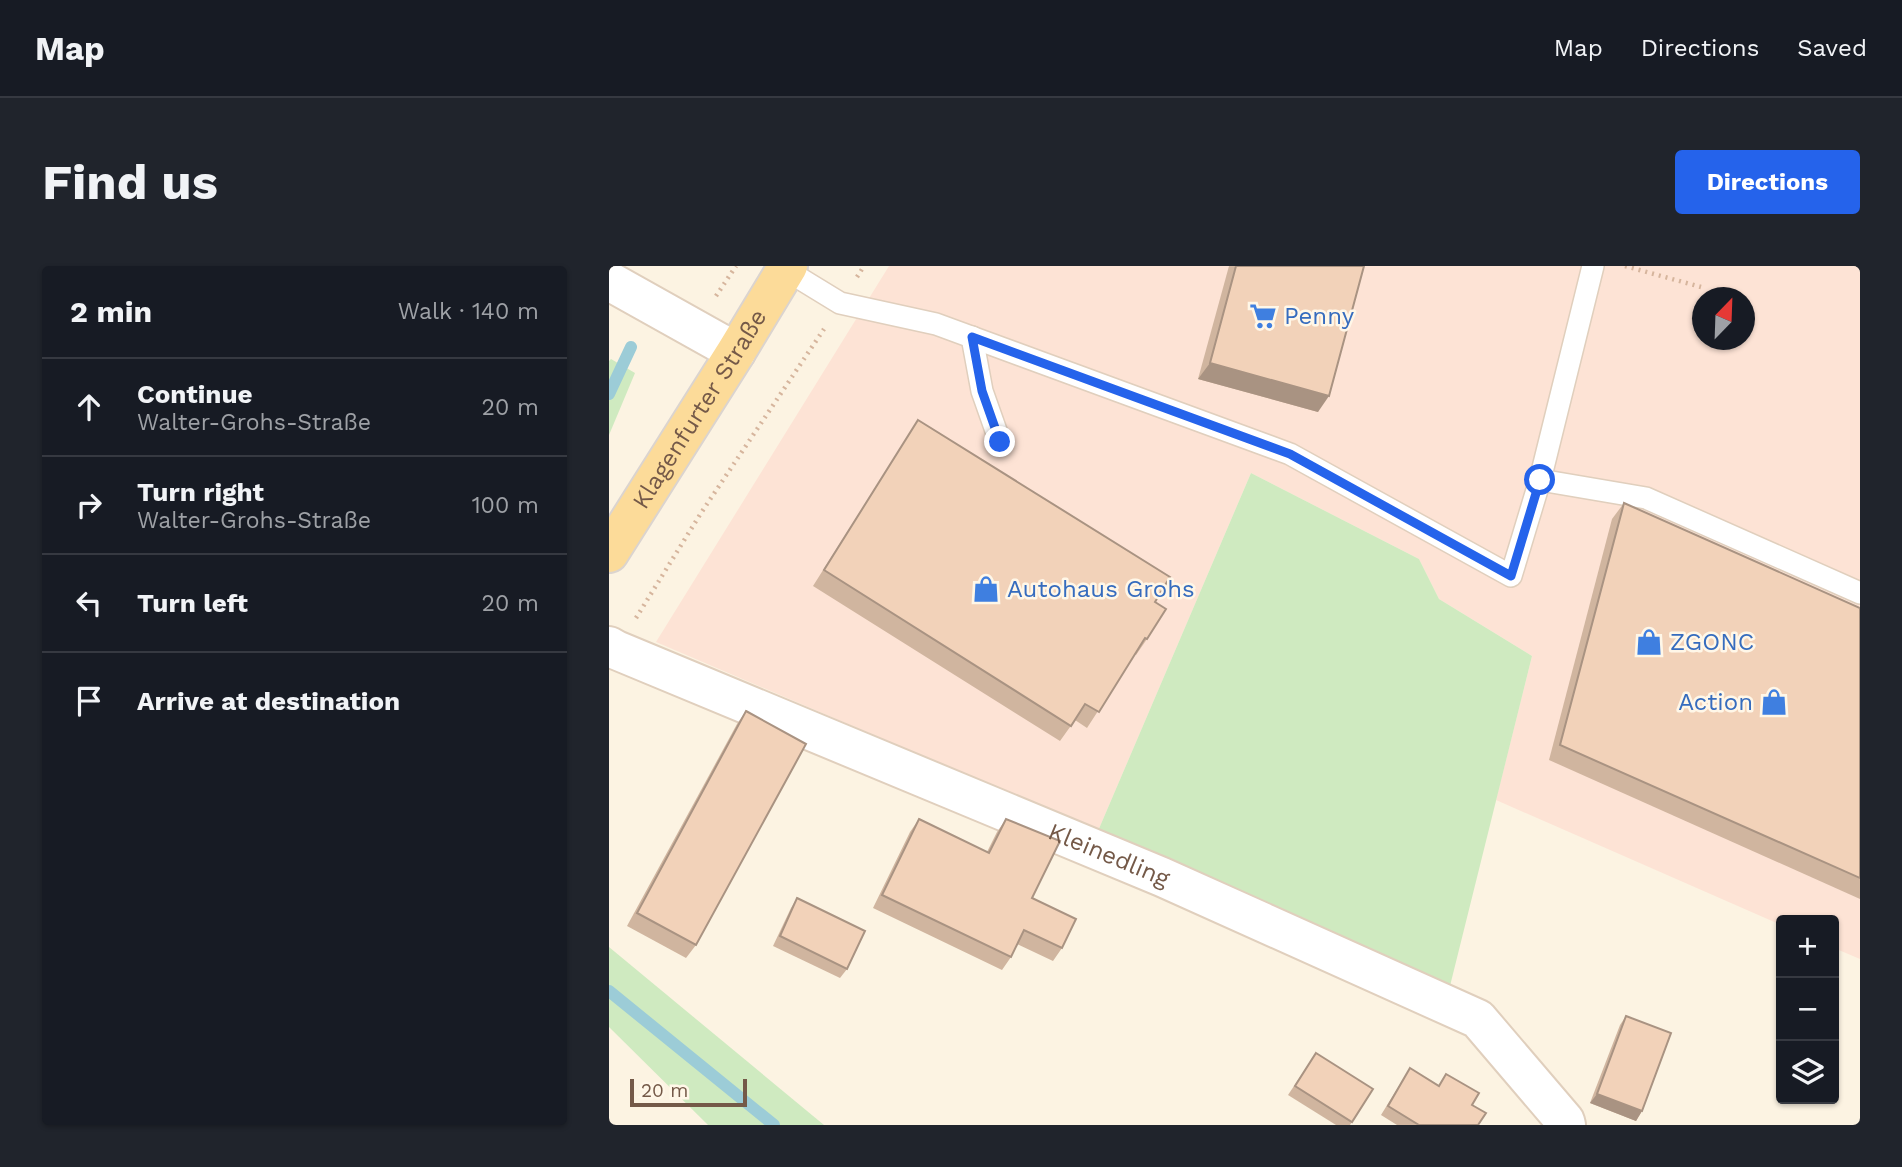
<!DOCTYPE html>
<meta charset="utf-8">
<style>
:root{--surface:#171b24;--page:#20242c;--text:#f1f3f6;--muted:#9ea1a6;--line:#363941;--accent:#2563eb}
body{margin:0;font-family:"Work Sans",sans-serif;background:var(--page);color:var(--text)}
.controls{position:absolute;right:21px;bottom:21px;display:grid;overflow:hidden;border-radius:7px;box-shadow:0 2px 5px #0004}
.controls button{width:63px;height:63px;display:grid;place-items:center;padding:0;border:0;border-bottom:2px solid var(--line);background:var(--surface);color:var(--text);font:35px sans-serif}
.compass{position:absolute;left:1083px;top:21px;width:63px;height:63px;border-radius:50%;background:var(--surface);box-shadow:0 2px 5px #0004;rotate:23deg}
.scale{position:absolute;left:21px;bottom:18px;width:117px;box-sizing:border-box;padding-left:7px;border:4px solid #745948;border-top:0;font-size:19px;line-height:24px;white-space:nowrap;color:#745948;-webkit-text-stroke:5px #fff7e8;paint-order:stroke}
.stop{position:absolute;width:21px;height:21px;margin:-16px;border:5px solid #2563eb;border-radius:50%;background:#fff}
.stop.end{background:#2563eb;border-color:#fff;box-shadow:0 2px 7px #0008}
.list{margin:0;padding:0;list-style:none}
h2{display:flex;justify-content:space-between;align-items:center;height:91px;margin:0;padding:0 28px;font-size:30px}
h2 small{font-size:23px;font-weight:400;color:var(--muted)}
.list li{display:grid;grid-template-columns:46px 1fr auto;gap:21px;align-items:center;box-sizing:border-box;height:98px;padding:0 28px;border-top:2px solid var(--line)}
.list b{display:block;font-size:26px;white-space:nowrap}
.list p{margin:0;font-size:23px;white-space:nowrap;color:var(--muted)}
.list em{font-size:23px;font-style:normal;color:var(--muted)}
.icon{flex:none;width:38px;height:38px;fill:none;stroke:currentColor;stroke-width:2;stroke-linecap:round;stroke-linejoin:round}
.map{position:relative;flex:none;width:1251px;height:859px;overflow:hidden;border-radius:7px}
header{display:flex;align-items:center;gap:42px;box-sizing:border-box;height:98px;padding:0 35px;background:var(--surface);border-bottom:2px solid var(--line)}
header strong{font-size:33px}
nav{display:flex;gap:38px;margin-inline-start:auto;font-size:24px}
.intro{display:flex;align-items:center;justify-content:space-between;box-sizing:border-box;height:168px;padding:0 42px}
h1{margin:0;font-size:49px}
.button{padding:18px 32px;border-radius:7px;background:var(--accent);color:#fff;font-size:24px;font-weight:700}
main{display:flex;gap:42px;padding:0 42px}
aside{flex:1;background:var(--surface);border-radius:7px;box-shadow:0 2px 5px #0004}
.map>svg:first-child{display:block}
.commercial{fill:#fde3d5;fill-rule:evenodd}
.green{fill:#cfeac0}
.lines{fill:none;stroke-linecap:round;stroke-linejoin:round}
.stream{stroke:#9cccd7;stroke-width:12}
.lane-casing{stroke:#e0cfbd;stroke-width:24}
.street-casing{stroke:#e0cfbd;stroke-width:42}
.primary-casing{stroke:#dbd4cf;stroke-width:42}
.path{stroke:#d6b59d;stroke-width:4.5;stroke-dasharray:2 5;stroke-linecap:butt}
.lane{stroke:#fff;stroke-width:21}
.street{stroke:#fff;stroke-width:38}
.primary{stroke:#fcdb99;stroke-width:38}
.wall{fill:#d0b59f}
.shaded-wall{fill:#a99382}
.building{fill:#f2d2b9;stroke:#a99382;stroke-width:2}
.route{stroke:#2563eb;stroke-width:9}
.labels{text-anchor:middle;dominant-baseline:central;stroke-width:5;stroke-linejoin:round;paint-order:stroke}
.shop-label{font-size:24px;fill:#366cbe;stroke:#fff7e8;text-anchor:start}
.street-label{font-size:24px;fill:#745948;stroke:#fff7e8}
</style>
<header>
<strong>Map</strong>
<nav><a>Map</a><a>Directions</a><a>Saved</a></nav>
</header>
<div class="intro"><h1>Find us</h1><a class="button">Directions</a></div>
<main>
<aside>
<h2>2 min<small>Walk · 140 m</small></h2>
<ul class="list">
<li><svg class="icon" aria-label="ahead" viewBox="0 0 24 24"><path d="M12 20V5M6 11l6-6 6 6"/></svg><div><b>Continue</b><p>Walter-Grohs-Straße</p></div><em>20 m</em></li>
<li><svg class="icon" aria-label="right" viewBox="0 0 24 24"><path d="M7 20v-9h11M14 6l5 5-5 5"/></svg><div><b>Turn right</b><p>Walter-Grohs-Straße</p></div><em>100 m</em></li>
<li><svg class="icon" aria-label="left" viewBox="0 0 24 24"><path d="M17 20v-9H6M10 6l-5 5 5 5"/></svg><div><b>Turn left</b></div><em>20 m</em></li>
<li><svg class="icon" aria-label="arrive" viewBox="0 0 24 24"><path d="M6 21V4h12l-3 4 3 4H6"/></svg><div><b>Arrive at destination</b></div></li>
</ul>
</aside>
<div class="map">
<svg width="1251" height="859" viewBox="0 0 1251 859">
<rect width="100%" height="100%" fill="#fcf3e2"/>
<path class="commercial" d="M280 0H1251V693L1225 682V654H1172V659L887 534 923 390 830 333 810 293 642 207 489 565 47 376ZM1094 32H1136V74H1094Z"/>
<g class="green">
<polygon points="2,93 26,107 0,169 0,95"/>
<polygon points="642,207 810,293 830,333 923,390 841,720 489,565"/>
<polygon points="0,681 215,859 99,859 0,761"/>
</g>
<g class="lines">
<g class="stream">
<polyline points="0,128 22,81"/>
<polyline points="0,725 165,859"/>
</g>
<defs>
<g id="lane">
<polyline points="177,4 231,37 327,58 681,188 902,310 931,214 984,0"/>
<polyline points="363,71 373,125 391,176"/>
<polyline points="931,214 1037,232 1251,327"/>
</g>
<g id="street">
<polyline points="0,15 127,86"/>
<path id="s1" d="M0 380 7 384 553 611 869 753 956 855 957 859"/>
</g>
<g id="primary">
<path id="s2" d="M0 287 127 86 179 0"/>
</g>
</defs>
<use href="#lane" class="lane-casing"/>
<use href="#street" class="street-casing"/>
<use href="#primary" class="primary-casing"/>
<g class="path">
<polyline points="1016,0 1092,21"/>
<polyline points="248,11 255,0"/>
<polyline points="107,30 127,0"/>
<polyline points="27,352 92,247 215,63"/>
</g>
<use href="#lane" class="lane"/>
<use href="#street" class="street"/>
<use href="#primary" class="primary"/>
</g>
<g class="wall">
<polygon points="620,0 755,0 709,146 589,113"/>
<polygon points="309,154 546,336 538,373 527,389 526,388 478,462 466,454 451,475 204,320"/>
<polygon points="1015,237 1251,342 1251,633 940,494 1003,253"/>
<polygon points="137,445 87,679 77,692 18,660 128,458"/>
<polygon points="310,553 378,586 388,566 397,553 423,632 453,682 444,695 408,678 402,691 393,704 264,642 301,566"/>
<polygon points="188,632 238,703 231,712 164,680 182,642"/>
<polygon points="1017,750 1033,845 1027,855 981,837 1011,759"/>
<polygon points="707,787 764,823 741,859 727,859 679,829"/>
<polygon points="801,802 829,820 837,808 863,839 869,859 788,859 772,849"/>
</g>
<g class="shaded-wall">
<polygon points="601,97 720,130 709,146 589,113"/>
<polygon points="988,828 1033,845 1027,855 981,837"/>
</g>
<g class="building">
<polygon points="627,0 755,0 720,130 601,97"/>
<polygon points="309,154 561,311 546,336 557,343 538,373 536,372 490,446 476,438 462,460 215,304"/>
<polygon points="1015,237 1251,342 1251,612 951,479"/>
<polygon points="137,445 197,478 87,679 28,647"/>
<polygon points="310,553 380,587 397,553 451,575 423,632 467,653 453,682 415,664 402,691 273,629"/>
<polygon points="188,632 256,665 238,703 171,670"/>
<polygon points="1017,750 1062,767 1033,845 988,828"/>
<polygon points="707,787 764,823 743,856 686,820"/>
<polygon points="801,802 830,820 837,808 870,827 863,839 877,847 869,859 810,859 779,840"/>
</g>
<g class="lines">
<polyline class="route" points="391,176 373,125 363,71 681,188 902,310 931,214"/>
</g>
<defs>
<symbol id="supermarket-bare" viewBox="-9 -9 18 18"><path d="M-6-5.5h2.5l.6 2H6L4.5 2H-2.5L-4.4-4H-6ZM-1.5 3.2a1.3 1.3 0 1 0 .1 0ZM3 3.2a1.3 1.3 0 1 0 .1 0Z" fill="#3f7fe0" stroke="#fff7e8" stroke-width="2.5" paint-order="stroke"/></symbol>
<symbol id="shop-bare" viewBox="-9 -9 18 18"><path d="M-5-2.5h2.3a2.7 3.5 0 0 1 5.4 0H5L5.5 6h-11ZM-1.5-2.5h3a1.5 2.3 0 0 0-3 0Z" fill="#3f7fe0" stroke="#fff7e8" stroke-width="2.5" paint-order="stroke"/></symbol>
</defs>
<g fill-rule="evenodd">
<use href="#supermarket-bare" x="635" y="31" width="38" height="38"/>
<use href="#shop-bare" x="358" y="304" width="38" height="38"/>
<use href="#shop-bare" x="1021" y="357" width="38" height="38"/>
<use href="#shop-bare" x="1146" y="417" width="38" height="38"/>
</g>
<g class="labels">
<g class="shop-label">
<text x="675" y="50">Penny</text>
<text x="398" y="323">Autohaus Grohs</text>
<text x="1061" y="376">ZGONC</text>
<text x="1144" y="436" text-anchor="end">Action</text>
</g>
<g class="street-label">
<text stroke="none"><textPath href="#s2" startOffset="170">Klagenfurter Straße</textPath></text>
<text stroke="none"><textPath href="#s1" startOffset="542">Kleinedling</textPath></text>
</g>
</g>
</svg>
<div class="controls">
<button>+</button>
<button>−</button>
<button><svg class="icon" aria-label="layers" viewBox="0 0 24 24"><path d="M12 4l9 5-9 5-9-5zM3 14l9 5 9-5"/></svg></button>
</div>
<svg class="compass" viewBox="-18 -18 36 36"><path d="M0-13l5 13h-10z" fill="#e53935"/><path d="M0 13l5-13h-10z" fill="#9ea1a6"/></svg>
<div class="scale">20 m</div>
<div class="stop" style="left:931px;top:214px"></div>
<div class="stop end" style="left:391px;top:176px"></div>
</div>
</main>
